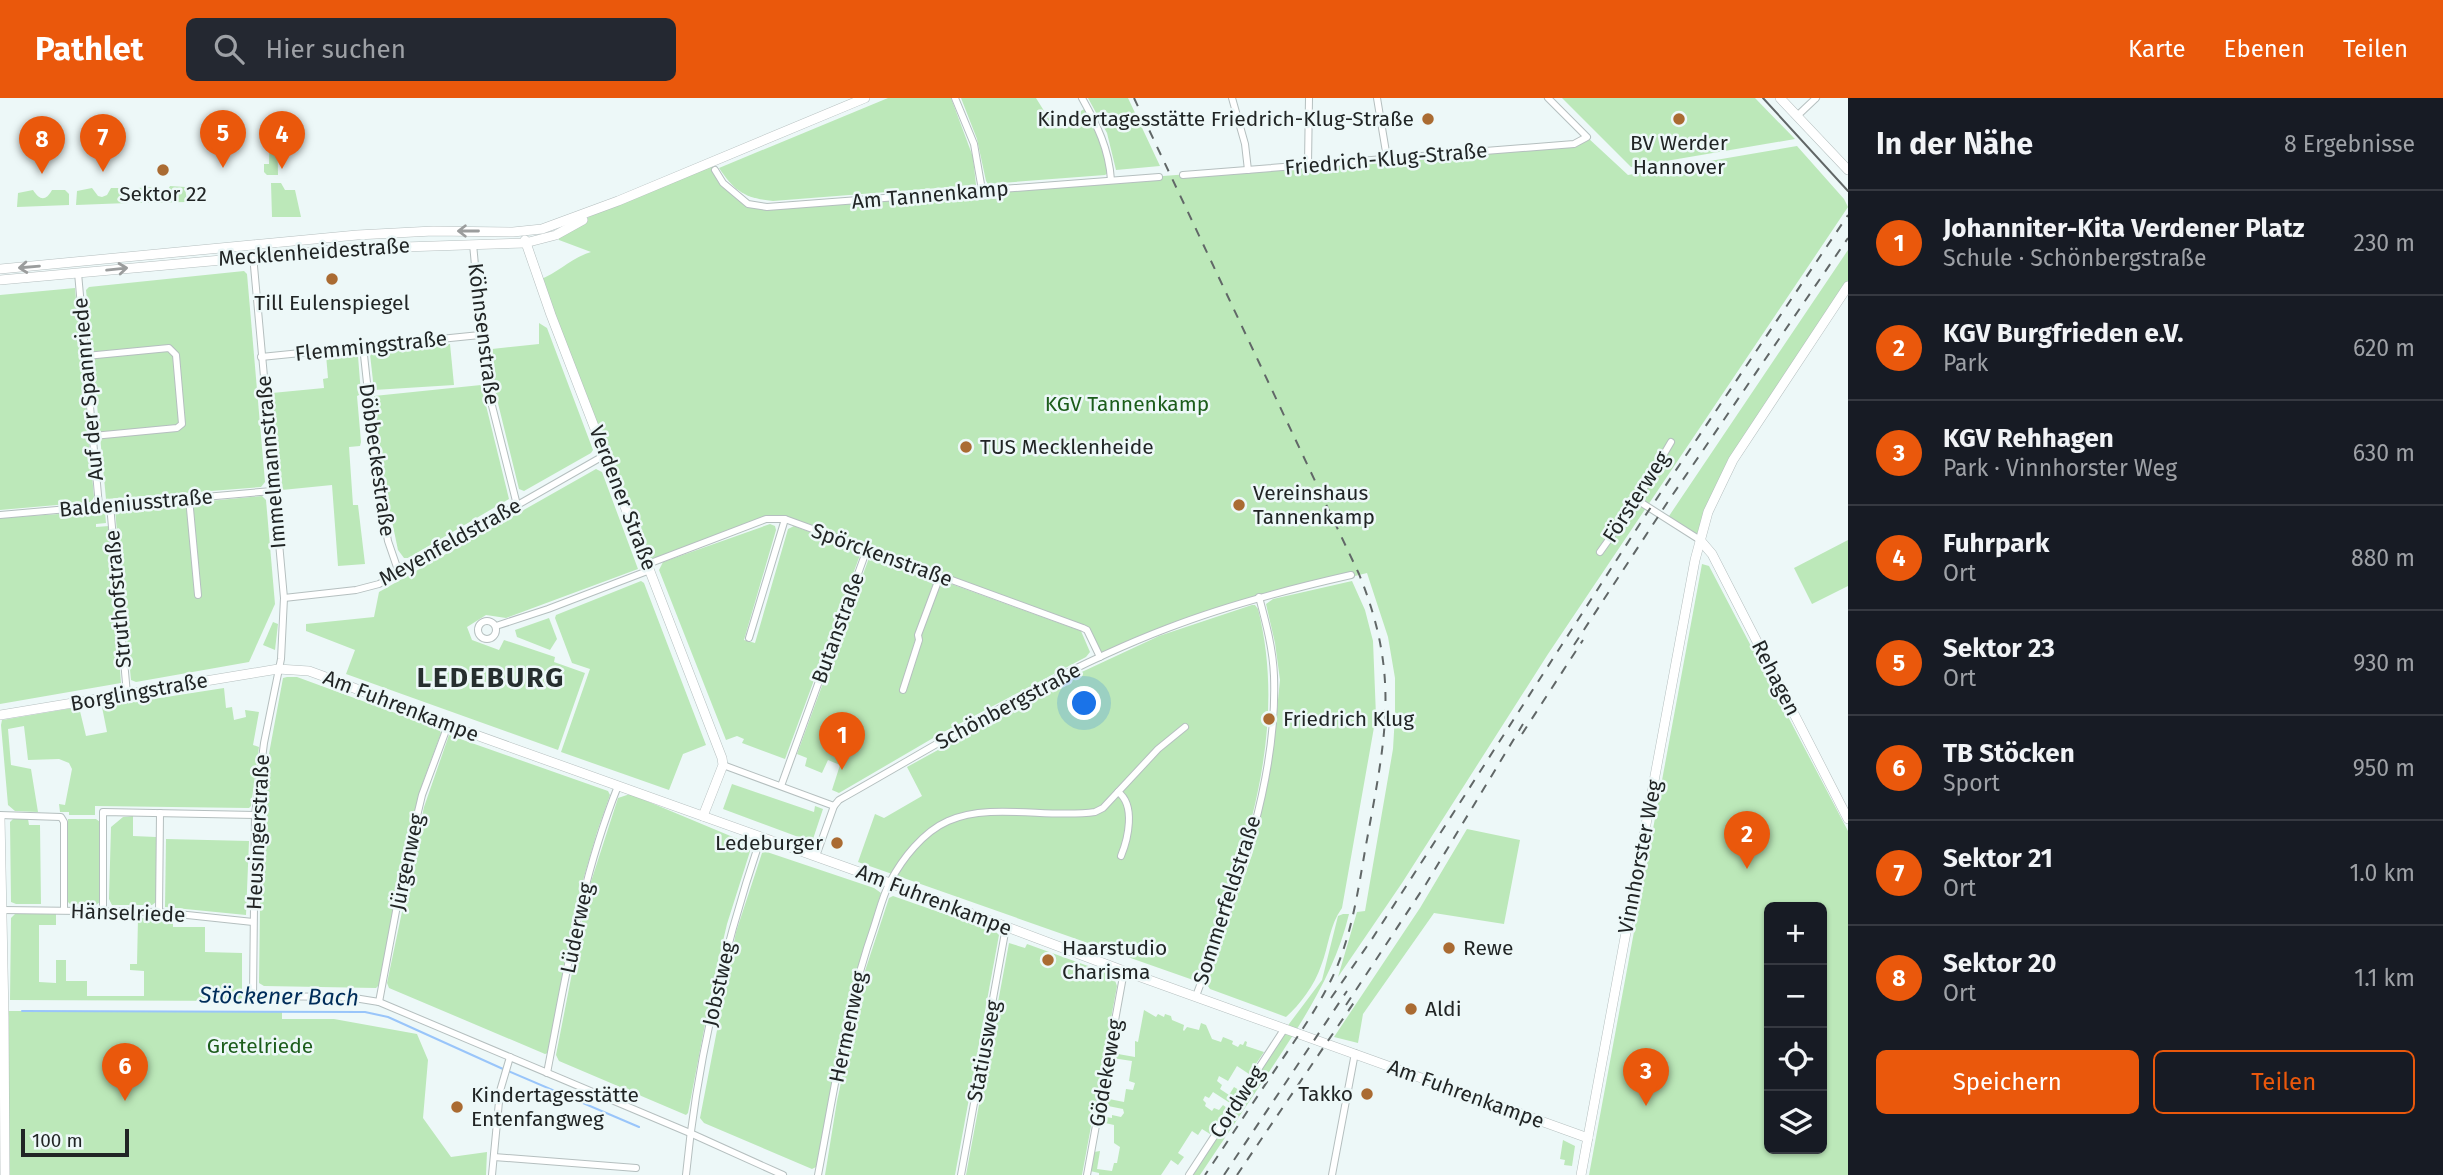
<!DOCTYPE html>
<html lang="de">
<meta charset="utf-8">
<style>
:root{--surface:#171b24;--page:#242831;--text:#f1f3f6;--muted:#9ea1a6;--line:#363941;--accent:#ea580c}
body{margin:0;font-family:"Fira Sans",sans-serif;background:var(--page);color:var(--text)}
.controls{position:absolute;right:21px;bottom:21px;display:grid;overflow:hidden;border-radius:10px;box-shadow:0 2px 5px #0004}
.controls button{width:63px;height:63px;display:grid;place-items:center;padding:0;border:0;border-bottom:2px solid var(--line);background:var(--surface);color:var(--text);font:35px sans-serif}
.scale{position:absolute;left:21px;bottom:18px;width:108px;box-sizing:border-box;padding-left:7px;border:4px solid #212525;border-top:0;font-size:19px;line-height:24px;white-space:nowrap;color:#212525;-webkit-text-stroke:5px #edf8f8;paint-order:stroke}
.you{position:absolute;left:1085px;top:606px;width:24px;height:24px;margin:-18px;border:5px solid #fff;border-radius:50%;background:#1a73e8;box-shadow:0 0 0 10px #1a73e833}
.badge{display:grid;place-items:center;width:46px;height:46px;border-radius:50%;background:var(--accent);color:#fff;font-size:23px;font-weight:700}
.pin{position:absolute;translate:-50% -58px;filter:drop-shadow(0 2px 4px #0008)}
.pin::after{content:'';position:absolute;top:37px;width:24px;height:21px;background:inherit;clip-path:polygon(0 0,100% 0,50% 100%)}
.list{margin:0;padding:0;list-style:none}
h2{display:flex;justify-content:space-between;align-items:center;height:91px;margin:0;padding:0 28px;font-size:30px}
h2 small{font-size:23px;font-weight:400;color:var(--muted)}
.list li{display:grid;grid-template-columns:46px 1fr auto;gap:21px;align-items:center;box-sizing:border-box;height:105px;padding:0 28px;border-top:2px solid var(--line)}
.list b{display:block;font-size:26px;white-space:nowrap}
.list p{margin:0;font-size:23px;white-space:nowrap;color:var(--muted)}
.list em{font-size:23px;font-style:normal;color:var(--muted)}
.actions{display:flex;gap:14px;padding:21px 28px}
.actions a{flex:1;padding:16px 0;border:2px solid var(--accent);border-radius:10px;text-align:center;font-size:24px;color:var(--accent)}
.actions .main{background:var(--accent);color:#fff}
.icon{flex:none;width:38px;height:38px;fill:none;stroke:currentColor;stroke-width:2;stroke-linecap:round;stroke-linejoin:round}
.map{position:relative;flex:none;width:1848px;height:1077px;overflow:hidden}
header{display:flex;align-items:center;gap:42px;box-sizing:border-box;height:98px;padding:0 35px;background:var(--accent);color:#fff}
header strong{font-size:33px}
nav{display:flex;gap:38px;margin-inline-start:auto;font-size:24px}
.search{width:490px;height:63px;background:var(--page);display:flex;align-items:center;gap:18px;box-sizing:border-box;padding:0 24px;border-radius:10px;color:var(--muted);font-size:26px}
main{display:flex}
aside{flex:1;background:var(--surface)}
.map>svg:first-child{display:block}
.green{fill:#bce8b9;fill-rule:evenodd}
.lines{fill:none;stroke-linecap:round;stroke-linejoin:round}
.stream{stroke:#99c5fa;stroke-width:2}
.street-casing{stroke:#b5bfbf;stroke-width:8}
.secondary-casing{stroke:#b5bfbf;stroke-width:10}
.street{stroke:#fff;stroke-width:6}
.secondary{stroke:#fff;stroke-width:9}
.tram{stroke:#616767;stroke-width:2}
.rail{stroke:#616767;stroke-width:2;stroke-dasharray:9 9;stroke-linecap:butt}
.oneway{stroke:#9b9d9d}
.poi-dot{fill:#aa6b32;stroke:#edf8f8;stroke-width:2.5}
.labels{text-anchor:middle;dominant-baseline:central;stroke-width:5;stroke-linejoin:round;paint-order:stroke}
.poi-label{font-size:21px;fill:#212525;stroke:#edf8f8;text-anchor:start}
.street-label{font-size:21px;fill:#212525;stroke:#edf8f8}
.park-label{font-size:21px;fill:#1c5d1b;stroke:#edf8f8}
.water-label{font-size:23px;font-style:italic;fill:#002d5a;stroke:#edf8f8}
.district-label{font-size:28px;font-weight:bold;letter-spacing:2px;fill:#262e2e;stroke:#edf8f8}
</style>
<header>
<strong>Pathlet</strong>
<div class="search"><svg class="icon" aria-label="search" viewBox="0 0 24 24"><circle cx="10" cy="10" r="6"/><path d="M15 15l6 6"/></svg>Hier suchen</div>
<nav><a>Karte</a><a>Ebenen</a><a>Teilen</a></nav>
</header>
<main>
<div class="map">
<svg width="1848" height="1077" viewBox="0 0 1848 1077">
<rect width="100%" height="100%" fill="#edf8f8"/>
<g class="green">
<path d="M888 0H951L973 59 976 87 773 103C745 100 735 94 719 70Z"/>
<polygon points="961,0 1036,0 1054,29 1086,10 1104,49 1108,75 1105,77 988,86 986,83 977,41"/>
<polygon points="1088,0 1128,0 1160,68 1116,72 1107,35"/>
<polygon points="1562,0 1755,0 1795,41 1631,69"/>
<polygon points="270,22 277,22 278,77 267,77 264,74 264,66 269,66"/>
<path d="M1587 39 1628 77 1797 48 1844 101 1848 109 1548 556 1402 785 1338 879 1357 814 1365 813 1393 651 1395 617V580L1388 539 1367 475 1213 513 1100 559 1087 533 774 419 648 466 539 182C558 175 571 160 591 154L559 142 556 137 618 103 711 64 718 79 748 106 767 109 1574 46Z"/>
<polygon points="271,85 281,85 285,92 295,92 301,119 272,119"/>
<path d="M170 88 185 89 187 104 135 105V94L138 90 151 89C158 99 164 99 170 88Z"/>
<polygon points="92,90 98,98 102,99 107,97 111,90 124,90 128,94 128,105 76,107 77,93"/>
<path d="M33 92C40 103 46 103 52 92H65L69 96V107L17 109 18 95Z"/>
<polygon points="1848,152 1848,188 1733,362 1700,442 1667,421"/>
<polygon points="244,173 247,176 265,384 261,389 106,401 86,192 89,189"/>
<polygon points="75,190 94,399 91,404 0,412 0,197"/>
<polygon points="539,225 547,230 593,352 591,355 524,393 519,391 494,289 490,264 494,263 492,251 539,246"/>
<polygon points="450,246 454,287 374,292 370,256 372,253"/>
<polygon points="354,254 358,258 361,296 357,298 361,344 360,348 349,349 353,407 358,407 365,466 338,468 332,387 282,392 272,295 324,290 323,281 328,280 326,257"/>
<polygon points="481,287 509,401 408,460 404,460 398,452 384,385 374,298"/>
<polygon points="596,371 602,374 638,471 506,520 486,517 467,529 472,542 499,552 504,542 555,559 554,564 585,575 558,652 346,576 355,552 306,533 306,526 374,519 379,494"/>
<polygon points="262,398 266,402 275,506 249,564 136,584 131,582 115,412"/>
<polygon points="103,413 105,414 106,425 96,426 96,429 109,428 121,585 0,606 0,420"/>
<polygon points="770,426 775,428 776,432 744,542 755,545 788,431 794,428 857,452 860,457 785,661 742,645 744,641 737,638 726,642 659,472 663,464"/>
<polygon points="1848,442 1848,488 1812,506 1794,470"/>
<polygon points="874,458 1081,533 1090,554 1086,559 940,636 839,695 832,692 840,667 828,662 822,675 805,668 807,660 797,656 869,460"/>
<path d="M1702 466 1709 468 1848 733V1077H1589ZM1769 809H1822V1051H1769Z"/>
<polygon points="641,483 644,485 706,647 683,656 669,692 561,654 590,571 572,565 555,520 556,517"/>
<path d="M1352 483 1365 512 1373 543 1376 618 1342 810C1329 828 1329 848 1321 868 1315 886 1300 907 1286 919L1210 891 1206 885 1253 754 1273 652 1280 582 1275 545 1266 506 1273 501Z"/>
<path d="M1252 507H1255L1258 511C1290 637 1242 767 1196 883L858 764 875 716 884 720 922 698 907 669 1071 579 1159 538Z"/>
<polygon points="549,520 557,541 550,552 517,539 515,532"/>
<polygon points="273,524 278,526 275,552 263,547"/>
<polygon points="287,579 297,579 439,631 441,635 423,684 403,759 379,887 376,890 264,888 259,885 261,733 266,672 283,580"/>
<polygon points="224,590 226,610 232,609 234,622 246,619 245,612 259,614 253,647 259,649 251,708 249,710 95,708 95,717 69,717 69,714 60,714 59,706 65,707 72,671 69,665 59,661 28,662 24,628 8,631 11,667 31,671 38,714 15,713 8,707 1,627 2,622 79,609 86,638 107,634 102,609"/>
<polygon points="449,637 608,693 610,697 597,734 575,810 548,955 545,956 389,890 387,885 424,709"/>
<polygon points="732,686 814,714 815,708 823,711 812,744 723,711"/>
<polygon points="630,696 752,747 727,826 712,890 688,1015 686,1017 559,963 556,957 588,793 618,700"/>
<polygon points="133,718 133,738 156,739 156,804 152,807 112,807 109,801 111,729 123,719"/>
<polygon points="13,721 28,721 29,727 40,727 41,806 16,806 11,804 10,724"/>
<polygon points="68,721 96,721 100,724 100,804 96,807 70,806 68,804"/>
<polygon points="1467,731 1520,742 1504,826 1434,815 1363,916 1358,945 1334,939 1420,810"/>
<polygon points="166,741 249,743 246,817 165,809"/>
<polygon points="764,753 874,790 881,795 848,904 816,1069 812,1071 704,1025 700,1020 736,834 762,755"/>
<polygon points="893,798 996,834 999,837 955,1077 825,1077 837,1003 865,873 889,800"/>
<polygon points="15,816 56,816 56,827 39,827 39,884 56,885 56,862 66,862 66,883 87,883 87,898 144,898 144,873 130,872 130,866 137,866 138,820 173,821 173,829 205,829 205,854 242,855 242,903 10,902 11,820"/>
<path d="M1343 816H1349C1335 875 1302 924 1269 974 1246 1008 1223 1043 1200 1077H1189L1286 930 1322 882 1338 818Z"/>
<polygon points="1009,845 1025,850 1027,846 1113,877 1117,888 1082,1077 966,1077"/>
<polygon points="1144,912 1156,919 1158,916 1164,919 1165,916 1171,918 1172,922 1184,927 1183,932 1184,933 1187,929 1199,932 1201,925 1206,927 1212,941 1221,944 1223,939 1233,943 1232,946 1238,949 1240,946 1243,947 1245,943 1247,944 1246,948 1264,954 1249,976 1237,968 1228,983 1219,978 1217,983 1222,987 1220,991 1229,997 1234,989 1239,992 1230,1005 1213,994 1209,1000 1205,998 1203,1002 1206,1005 1205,1008 1212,1013 1214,1010 1219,1012 1223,1007 1227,1010 1210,1036 1202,1031 1198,1037 1192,1033 1178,1055 1184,1059 1178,1067 1171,1062 1161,1077 1099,1077 1099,1075 1090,1073 1094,1054 1100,1053 1097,1071 1112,1073 1114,1065 1117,1065 1120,1049 1114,1045 1114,1027 1105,1025 1106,1019 1112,1020 1112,1017 1121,1019 1124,1015 1123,1011 1108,1008 1106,1016 1101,1015 1104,1000 1124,1004 1126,991 1133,992 1135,985 1129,983 1132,963 1112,960 1113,950 1119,951 1118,956 1135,959 1135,943 1138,944"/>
<polygon points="4,913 282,913 282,921 334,921 417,936 428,962 423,1020 451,1059 487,1054 486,1077 5,1077"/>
<polygon points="1563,1042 1575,1048 1572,1068 1564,1067 1565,1062 1560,1061"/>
</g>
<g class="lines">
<g class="stream">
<polyline points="22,913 365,914 388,919 503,971"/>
<polyline points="508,973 639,1029"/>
</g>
<defs>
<g id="street">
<polyline points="955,0 974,46 982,92"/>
<path d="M1082 0C1097 27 1109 51 1111 82"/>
<polyline points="1232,0 1245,46 1248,72"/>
<polyline points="1377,0 1387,60"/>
<polyline points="1797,18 1816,0"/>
<polyline points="1308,66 1309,0"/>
<polyline points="715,72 723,85 748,106 767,109 1159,79"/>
<polyline points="1183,77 1574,46 1587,39 1548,0"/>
<polyline points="473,146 486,284 517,407"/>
<polyline points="253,157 284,500 281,561 264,645 255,717 253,898 348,899 379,904 690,1035 783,1077"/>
<polyline points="78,175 99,408"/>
<polyline points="363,248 378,386 388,443 399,475"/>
<polyline points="86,258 169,250 176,257 182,326 177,330 93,338"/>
<polyline points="261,259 480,237"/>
<polyline points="189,400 198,497"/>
<polyline points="1637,402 1700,442"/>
<polyline points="110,407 127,596"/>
<polyline points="0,417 272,393"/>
<polyline points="1600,454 1637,402 1671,344"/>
<polyline points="648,466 766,421 785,421 1083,530 1087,532 1100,559"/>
<polyline points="284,500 356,492 379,486 605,357"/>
<circle cx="487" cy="532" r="9"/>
<polyline points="496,528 548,511 650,472"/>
<polyline points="749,540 785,421"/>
<polyline points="903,592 919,542 918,537 940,478"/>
<polyline points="723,667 834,708"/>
<polyline points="781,688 867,451"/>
<path d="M1118 694C1136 707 1128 741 1121 758"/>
<polyline points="0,717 61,719 64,724 64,812"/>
<path d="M816 758 834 708 839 702C946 642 1052 574 1168 530 1227 507 1289 491 1351 477"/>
<polyline points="3,812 159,814 253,824"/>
<polyline points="103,813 103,714 255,717"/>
<polyline points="159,814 160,715"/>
<path d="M1196 898C1234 797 1278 688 1274 578 1273 551 1266 525 1259 499"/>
<polyline points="379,904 402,781 422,697 448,627"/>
<path d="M547 975C566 878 581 780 618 688"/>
<polyline points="494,1059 636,1070"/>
<polyline points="492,1077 500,993 510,959"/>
<path d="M686 1077C697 962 724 849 761 739"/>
<path d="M818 1077C834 994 846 909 874 829 879 814 883 797 890 784 902 761 923 734 948 723 991 704 1049 721 1095 714L1103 710 1158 651 1185 629"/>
<polyline points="961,1077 1006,829"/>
<polyline points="1087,1077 1124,873"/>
<polyline points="1189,1077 1285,930"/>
<polyline points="1332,1077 1355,955"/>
</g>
<g id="secondary">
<polyline points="1780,0 1848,72"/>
<polyline points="525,142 551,217 722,660 723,667 703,718"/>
<polyline points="0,171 357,137 433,133 513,134 542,131 618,103 865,0"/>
<polyline points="0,182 343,151 525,145 556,137 583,122"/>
<polyline points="1700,442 1712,456 1848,721"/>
<polyline points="0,617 278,571 309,573 331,581 448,627 890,785 1124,873 1588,1040"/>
<polyline points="0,719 4,919 5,1077"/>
<polyline points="1581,1077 1695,462 1708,414 1733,362 1848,188"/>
</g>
</defs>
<use href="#street" class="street-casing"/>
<use href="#secondary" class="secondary-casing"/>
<use href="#street" class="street"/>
<use href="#secondary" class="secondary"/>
<polyline class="tram" points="1763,0 1848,93"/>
<g class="rail">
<path d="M1134 0 1359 476C1401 579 1385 642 1366 747 1358 792 1352 838 1332 880 1317 911 1298 938 1279 966 1254 1003 1230 1040 1205 1077"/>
<polyline points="1574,547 1667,405 1848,140"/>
<polyline points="1522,636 1583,542"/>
<polyline points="1331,900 1372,841 1643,421 1848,117"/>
<polyline points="1346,907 1426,786 1523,626"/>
<polyline points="1224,1077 1347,893"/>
<polyline points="1237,1077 1355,903"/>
</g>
</g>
<defs><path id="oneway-shaft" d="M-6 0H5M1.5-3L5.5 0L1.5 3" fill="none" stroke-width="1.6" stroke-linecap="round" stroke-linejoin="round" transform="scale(1.75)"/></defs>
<g class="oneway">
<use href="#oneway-shaft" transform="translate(468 133) rotate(-180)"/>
<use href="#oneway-shaft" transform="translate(29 169) rotate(175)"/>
<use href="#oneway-shaft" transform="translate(117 171) rotate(-6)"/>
</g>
<g class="poi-dot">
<circle cx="1428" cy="21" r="7"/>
<circle cx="1679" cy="21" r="7"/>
<circle cx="163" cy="72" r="7"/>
<circle cx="332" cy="181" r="7"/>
<circle cx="966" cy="349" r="7"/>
<circle cx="1239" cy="407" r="7"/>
<circle cx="1269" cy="621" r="7"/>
<circle cx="837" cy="745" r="7"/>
<circle cx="1449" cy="850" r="7"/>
<circle cx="1048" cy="862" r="7"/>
<circle cx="1411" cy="911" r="7"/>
<circle cx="1367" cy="996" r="7"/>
<circle cx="457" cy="1009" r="7"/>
</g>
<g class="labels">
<g class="poi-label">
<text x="1414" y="21" text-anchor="end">Kindertagesstätte Friedrich-Klug-Straße</text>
<text x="1679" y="45" text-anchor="middle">BV Werder<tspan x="1679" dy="24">Hannover</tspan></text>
<text x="163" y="96" text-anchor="middle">Sektor 22</text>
<text x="332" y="205" text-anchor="middle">Till Eulenspiegel</text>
<text x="980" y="349">TUS Mecklenheide</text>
<text x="1253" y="395">Vereinshaus<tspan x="1253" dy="24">Tannenkamp</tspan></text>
<text x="1283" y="621">Friedrich Klug</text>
<text x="823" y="745" text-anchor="end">Ledeburger</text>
<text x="1062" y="850">Haarstudio<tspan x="1062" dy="24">Charisma</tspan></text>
<text x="1463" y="850">Rewe</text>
<text x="1425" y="911">Aldi</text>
<text x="1353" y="996" text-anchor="end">Takko</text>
<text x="471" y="997">Kindertagesstätte<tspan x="471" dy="24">Entenfangweg</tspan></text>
</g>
<g class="street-label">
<text transform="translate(1386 61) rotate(-5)">Friedrich-Klug-Straße</text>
<text transform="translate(930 97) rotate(-5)">Am Tannenkamp</text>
<text transform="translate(314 154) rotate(-4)">Mecklenheidestraße</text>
<text transform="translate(484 236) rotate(83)">Köhnsenstraße</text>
<text transform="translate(371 248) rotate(-6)">Flemmingstraße</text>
<text transform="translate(88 291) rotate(-95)">Auf der Spannriede</text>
<text transform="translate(377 362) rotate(82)">Döbbeckestraße</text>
<text transform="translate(271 364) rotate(-95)">Immelmannstraße</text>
<text transform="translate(1636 399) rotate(-57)">Försterweg</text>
<text transform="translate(623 400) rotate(69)">Verdener Straße</text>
<text transform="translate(136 405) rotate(-5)">Baldeniusstraße</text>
<text transform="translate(450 444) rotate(-29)">Meyenfeldstraße</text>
<text transform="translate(882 457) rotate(20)">Spörckenstraße</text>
<text transform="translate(118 501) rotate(-95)">Struthofstraße</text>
<text transform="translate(838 530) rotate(-70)">Butanstraße</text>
<text transform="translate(1776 580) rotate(63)">Rehagen</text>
<text transform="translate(139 594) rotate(-10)">Borglingstraße</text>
<text transform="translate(401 608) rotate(21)">Am Fuhrenkampe</text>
<text transform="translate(1008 608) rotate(-28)">Schönbergstraße</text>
<text transform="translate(258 734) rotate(-87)">Heusingerstraße</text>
<text transform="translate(1640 759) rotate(-79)">Vinnhorster Weg</text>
<text transform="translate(407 764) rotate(-78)">Jürgenweg</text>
<text transform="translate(934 802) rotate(21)">Am Fuhrenkampe</text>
<text transform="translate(1227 802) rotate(-72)">Sommerfeldstraße</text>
<text transform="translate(128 815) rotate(2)">Hänselriede</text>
<text transform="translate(577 830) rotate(-78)">Lüderweg</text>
<text transform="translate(719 886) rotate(-77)">Jobstweg</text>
<text transform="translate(848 929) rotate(-78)">Hermenweg</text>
<text transform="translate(984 953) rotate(-79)">Statiusweg</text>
<text transform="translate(1106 975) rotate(-80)">Gödekeweg</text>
<text transform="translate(1466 996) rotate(20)">Am Fuhrenkampe</text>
<text transform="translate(1237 1004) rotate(-57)">Cordweg</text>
</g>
<g class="park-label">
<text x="1127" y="306">KGV Tannenkamp</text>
<text x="260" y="948">Gretelriede</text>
</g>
<g class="water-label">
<text transform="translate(279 898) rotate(1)">Stöckener Bach</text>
</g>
<g class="district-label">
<text x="491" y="579">LEDEBURG</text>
</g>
</g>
</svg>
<div class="controls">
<button>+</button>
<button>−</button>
<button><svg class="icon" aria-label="locate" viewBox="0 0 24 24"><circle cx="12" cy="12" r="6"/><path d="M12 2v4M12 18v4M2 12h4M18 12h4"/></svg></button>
<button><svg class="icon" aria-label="layers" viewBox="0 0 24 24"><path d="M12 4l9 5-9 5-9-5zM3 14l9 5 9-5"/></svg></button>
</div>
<div class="scale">100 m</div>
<div class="you"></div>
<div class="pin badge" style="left:842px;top:672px">1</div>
<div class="pin badge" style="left:1747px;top:771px">2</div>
<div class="pin badge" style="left:1646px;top:1008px">3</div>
<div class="pin badge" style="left:282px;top:71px">4</div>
<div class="pin badge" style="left:223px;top:70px">5</div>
<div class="pin badge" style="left:125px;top:1003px">6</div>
<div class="pin badge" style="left:103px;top:74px">7</div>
<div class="pin badge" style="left:42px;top:76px">8</div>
</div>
<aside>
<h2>In der Nähe<small>8 Ergebnisse</small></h2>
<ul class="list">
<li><span class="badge">1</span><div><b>Johanniter-Kita Verdener Platz</b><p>Schule · Schönbergstraße</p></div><em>230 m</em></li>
<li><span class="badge">2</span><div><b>KGV Burgfrieden e.V.</b><p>Park</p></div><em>620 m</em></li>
<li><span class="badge">3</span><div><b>KGV Rehhagen</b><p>Park · Vinnhorster Weg</p></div><em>630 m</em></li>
<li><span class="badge">4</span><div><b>Fuhrpark</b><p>Ort</p></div><em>880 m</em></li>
<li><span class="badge">5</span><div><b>Sektor 23</b><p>Ort</p></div><em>930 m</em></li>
<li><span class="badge">6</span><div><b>TB Stöcken</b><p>Sport</p></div><em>950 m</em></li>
<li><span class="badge">7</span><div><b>Sektor 21</b><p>Ort</p></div><em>1.0 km</em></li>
<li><span class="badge">8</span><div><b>Sektor 20</b><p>Ort</p></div><em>1.1 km</em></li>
</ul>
<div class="actions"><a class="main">Speichern</a><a>Teilen</a></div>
</aside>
</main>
